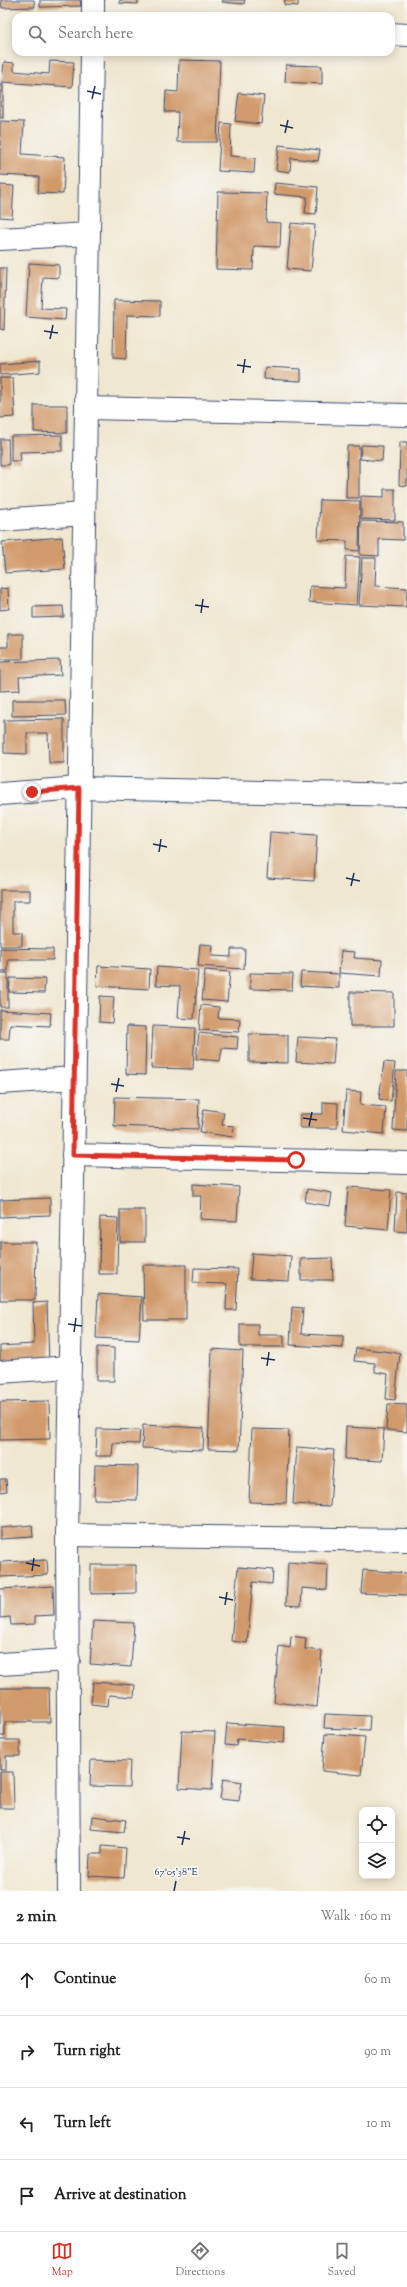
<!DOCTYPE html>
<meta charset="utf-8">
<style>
:root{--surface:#fff;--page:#f2f2f2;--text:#222;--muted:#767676;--line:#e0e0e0;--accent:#d93025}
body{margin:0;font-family:"Sorts Mill Goudy",serif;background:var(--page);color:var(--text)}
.controls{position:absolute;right:12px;bottom:12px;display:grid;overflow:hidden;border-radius:8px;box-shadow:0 2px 10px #0003}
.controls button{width:36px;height:36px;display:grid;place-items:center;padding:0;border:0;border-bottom:1px solid var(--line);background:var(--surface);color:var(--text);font:20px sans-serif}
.stop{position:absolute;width:12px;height:12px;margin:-9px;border:3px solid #d93025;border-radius:50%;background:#fff}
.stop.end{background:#d93025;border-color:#fff;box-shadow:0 1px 4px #0008}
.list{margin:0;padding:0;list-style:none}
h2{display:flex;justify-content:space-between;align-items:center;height:52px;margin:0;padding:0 16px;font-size:17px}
h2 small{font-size:13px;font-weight:400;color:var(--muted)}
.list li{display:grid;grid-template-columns:26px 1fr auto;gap:12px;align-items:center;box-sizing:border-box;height:72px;padding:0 16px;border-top:1px solid var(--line)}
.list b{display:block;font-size:15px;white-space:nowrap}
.list em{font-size:13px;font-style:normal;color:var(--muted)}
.icon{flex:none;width:22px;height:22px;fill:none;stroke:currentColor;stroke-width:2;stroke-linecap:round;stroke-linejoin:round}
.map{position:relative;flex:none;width:407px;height:1891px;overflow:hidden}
.search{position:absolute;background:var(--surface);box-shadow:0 2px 10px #0003;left:12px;right:12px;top:12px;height:44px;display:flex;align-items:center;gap:10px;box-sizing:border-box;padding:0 14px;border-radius:12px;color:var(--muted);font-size:15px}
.sheet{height:340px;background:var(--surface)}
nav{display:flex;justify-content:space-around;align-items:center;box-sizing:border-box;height:56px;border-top:1px solid var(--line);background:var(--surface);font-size:11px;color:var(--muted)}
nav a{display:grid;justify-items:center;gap:2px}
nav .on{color:var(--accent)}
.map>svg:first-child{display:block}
.building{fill:#d19a6a}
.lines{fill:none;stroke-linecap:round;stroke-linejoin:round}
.street-casing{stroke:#3b4b6f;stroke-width:24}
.street{stroke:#fff;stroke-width:22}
.route{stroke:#d93025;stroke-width:5}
.ticks{fill:none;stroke:#1b2f5e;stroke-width:1.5}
.ticks-label{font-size:10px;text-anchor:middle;fill:#1b2f5e;stroke:#f6f6f2;stroke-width:3.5;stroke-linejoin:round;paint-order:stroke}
</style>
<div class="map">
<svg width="407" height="1891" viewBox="0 0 407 1891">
<rect width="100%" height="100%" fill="#f6f6f2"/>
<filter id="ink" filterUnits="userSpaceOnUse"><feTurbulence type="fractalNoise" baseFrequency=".025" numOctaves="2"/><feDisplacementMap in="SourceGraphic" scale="8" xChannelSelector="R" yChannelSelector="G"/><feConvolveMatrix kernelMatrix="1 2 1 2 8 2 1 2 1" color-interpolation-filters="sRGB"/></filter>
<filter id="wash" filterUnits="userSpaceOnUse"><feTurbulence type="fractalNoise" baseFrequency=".012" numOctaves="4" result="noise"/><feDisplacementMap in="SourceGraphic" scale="16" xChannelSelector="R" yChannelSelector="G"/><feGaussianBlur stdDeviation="0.9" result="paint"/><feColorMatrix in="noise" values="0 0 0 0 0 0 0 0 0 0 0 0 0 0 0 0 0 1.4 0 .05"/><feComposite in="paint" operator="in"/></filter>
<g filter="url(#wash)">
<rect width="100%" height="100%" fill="#f0e7d0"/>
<g id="blocks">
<g class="building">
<polygon points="1,0 34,0 35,7 2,8"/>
<polygon points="40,0 80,0 81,6 40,7"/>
<polygon points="120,0 138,0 138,4 119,3"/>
<polygon points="223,0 245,0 244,4 222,2"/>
<polygon points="285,0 298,0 298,6 284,5"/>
<polygon points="179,60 220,61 217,142 177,142 178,112 165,112 166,91 178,92"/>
<polygon points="50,61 74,62 72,87 2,82 4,62 14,63 14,71 49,74"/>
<polygon points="286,65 322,66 322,84 285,82"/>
<rect x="0" y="84" width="3" height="34"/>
<polygon points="239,93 264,96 261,124 235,121"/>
<polygon points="0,121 24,122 22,154 65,157 63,194 38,193 39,177 0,175"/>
<polygon points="221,123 231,124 230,156 255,158 254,173 218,171"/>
<polygon points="279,145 320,150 318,161 291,158 290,172 276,170"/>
<polygon points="275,183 318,187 316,214 305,213 307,197 274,194"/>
<polygon points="0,185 14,186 12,218 0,217"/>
<polygon points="218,192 267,193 266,222 281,223 280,247 254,246 253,270 216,269"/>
<polygon points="291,223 315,225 311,271 287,269"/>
<polygon points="29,263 59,265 59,278 43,277 41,308 66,309 65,320 26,317"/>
<polygon points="0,268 6,268 4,330 0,329"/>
<polygon points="114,300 160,301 160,316 127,315 126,359 113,358"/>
<polygon points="40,361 40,372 0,375 0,364"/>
<polygon points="265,367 301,369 301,381 264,379"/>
<polygon points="0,378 13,378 15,417 0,418"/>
<polygon points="34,405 67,405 67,433 34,432"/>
<polygon points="62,435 62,451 20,452 21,461 11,461 11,436"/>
<polygon points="0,439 8,439 9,465 0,465"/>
<polygon points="400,442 407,442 407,486 399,485"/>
<polygon points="361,445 383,446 382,461 360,459"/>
<polygon points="347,446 359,446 359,498 346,498"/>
<polygon points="384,489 395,489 395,520 361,519 361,496 384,497"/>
<polygon points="320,500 360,501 359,551 347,550 347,541 318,540"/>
<polygon points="361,521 403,522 403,540 379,539 379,556 360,555"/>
<polygon points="62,537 65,569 5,573 2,542"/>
<polygon points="346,556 360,557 357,605 309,602 310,586 345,588"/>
<polygon points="362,558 376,558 375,586 407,588 406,607 359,605"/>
<polygon points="8,588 9,609 0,610 0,589"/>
<polygon points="63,606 64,617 33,618 33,607"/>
<polygon points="8,634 23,634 23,659 0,659 0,647 8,647"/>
<polygon points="60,660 61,675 19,677 20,690 0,691 0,662"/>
<polygon points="12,700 65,700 66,715 12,716"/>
<polygon points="64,719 64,763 49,763 48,733 27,733 27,754 4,753 4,720"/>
<polygon points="270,832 317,835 314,881 267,878"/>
<polygon points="0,890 30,890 30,901 13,901 13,932 22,932 22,946 0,946"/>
<polygon points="200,944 213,945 212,956 231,957 231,949 245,949 244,969 198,966"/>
<polygon points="0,948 53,949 53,960 8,960 8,971 0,971"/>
<polygon points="341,951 355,952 354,958 382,960 381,976 339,973"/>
<polygon points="98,966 150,969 149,989 97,986"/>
<polygon points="157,967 198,970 194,1019 178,1018 180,986 156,985"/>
<polygon points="205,970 230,972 227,1002 202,1000"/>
<polygon points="301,972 339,974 339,988 300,986"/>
<rect x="0" y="973" width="8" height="34"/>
<polygon points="250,973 293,974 292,990 250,989"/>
<polygon points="10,978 45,979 44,993 9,992"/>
<polygon points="350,992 394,993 394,1026 350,1026"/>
<polygon points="100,996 114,997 112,1023 99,1022"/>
<polygon points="201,1005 219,1007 218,1018 240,1019 239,1032 199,1030"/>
<polygon points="0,1010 51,1013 50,1026 10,1024 9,1039 0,1039"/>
<polygon points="127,1026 146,1027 145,1075 126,1074"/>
<polygon points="153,1026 195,1028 193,1069 151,1068"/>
<polygon points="199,1033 238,1037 237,1049 222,1048 220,1061 196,1059"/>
<polygon points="249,1034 288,1035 288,1063 249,1062"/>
<polygon points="298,1037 335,1039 333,1064 296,1062"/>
<polygon points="384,1062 395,1063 391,1101 379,1099"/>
<polygon points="396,1071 407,1071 407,1131 393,1130"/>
<polygon points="346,1091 361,1092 360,1105 386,1107 384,1134 343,1130"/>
<polygon points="115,1097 199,1099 198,1129 114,1126"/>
<polygon points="323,1102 338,1103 337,1128 300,1128 300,1114 323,1114"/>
<polygon points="204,1109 224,1112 222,1125 234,1126 232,1137 200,1132"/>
<polygon points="193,1184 239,1187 237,1221 200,1219 201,1196 193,1196"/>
<polygon points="348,1187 391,1190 388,1230 345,1226"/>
<polygon points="307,1189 332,1193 330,1206 305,1202"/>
<polygon points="397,1192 407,1193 407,1232 395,1231"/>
<polygon points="50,1198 50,1215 0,1217 0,1200"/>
<rect x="120" y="1210" width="25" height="32"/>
<polygon points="100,1217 118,1218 117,1274 99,1274"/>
<polygon points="0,1242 36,1242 35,1300 0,1300"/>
<polygon points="252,1253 291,1256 289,1281 250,1279"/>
<polygon points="332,1258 333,1280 301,1280 301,1259"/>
<polygon points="143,1265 186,1265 186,1320 144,1320"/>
<polygon points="194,1268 238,1269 236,1310 226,1310 227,1284 193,1283"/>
<polygon points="98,1294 142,1297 139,1340 96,1338"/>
<polygon points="47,1302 49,1364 0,1366 0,1346 34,1344 33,1303"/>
<polygon points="292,1307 303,1308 301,1334 343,1336 343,1348 290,1345"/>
<polygon points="240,1324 258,1324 258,1335 284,1335 284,1347 240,1347"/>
<polygon points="97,1347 114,1348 114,1381 97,1381"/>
<polygon points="356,1348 400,1353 395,1400 386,1399 388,1374 375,1372 375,1363 354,1361"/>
<polygon points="212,1349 243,1351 239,1450 208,1449"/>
<polygon points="49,1401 50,1439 0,1440 0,1402"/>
<polygon points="388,1404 407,1405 407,1432 386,1430"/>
<polygon points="143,1425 204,1428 203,1450 142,1448"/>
<polygon points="346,1427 384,1429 382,1461 345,1459"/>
<polygon points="97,1429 140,1430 139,1444 113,1443 112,1456 96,1456"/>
<polygon points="252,1429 289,1430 286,1503 249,1502"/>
<polygon points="297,1447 334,1450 330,1506 293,1504"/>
<polygon points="95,1465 138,1466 137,1500 94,1499"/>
<polygon points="0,1479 6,1479 7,1491 0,1492"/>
<polygon points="32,1525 33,1537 0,1539 0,1528"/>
<polygon points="47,1560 48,1575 0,1577 0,1562"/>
<polygon points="288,1562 328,1565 327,1590 302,1588 301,1606 286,1605"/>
<polygon points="91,1565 136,1565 136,1593 91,1594"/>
<polygon points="238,1567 273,1570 272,1584 253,1582 247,1643 231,1641"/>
<polygon points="363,1570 407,1573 407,1595 361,1593"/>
<polygon points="53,1586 54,1615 35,1616 35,1624 11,1625 10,1617 0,1618 0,1589"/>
<polygon points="93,1621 134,1623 131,1667 90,1664"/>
<polygon points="291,1636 306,1638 305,1649 322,1651 317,1707 274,1702 279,1646 290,1648"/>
<polygon points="93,1682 135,1685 134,1697 109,1695 108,1706 91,1704"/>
<polygon points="0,1688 49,1688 50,1722 5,1722 5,1736 0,1736"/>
<polygon points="325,1714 370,1716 369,1730 324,1728"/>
<polygon points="227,1723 285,1727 284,1743 237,1739 236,1746 225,1745"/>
<polygon points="182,1731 215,1732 212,1790 179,1788"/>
<polygon points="325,1734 365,1737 361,1775 322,1771"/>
<polygon points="0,1740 20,1740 20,1756 6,1756 6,1770 0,1770"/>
<polygon points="91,1760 130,1761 129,1787 90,1786"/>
<polygon points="0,1772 13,1772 14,1808 0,1808"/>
<polygon points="223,1779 242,1782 239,1801 220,1799"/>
<polygon points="92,1816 126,1820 124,1832 91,1829"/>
<polygon points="102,1846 126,1848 124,1878 89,1876 90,1854 102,1854"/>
</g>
</g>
</g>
<g filter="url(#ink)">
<use href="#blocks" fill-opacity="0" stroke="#3b4b6f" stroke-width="1"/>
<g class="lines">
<defs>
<g id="street">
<polyline points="93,16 93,0"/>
<polyline points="391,34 407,35"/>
<polyline points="0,239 89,234"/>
<polyline points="86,408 407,415"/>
<polyline points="0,520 84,514"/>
<polyline points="0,794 79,788 407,795"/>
<polyline points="0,1083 74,1078"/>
<polyline points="73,1155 407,1163"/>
<polyline points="0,1372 70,1367"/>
<polyline points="67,1535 407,1540"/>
<polyline points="0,1664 69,1660"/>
<polyline points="69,1891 67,1535 92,52"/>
</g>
</defs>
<use href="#street" class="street-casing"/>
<use href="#street" class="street"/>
</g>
</g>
<g class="lines" filter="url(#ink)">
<polyline class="route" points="32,792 79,788 73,1155 296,1160"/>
</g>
<path class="ticks" d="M87 91 101 94M92 99 95 86M280 125 293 128M285 133 288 120M44 331 58 333M50 339 53 325M237 365 251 367M243 373 245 359M195 605 209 607M201 613 203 599M153 844 167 847M159 852 161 839M346 878 360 881M351 886 354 873M111 1084 124 1086M116 1092 119 1078M303 1118 317 1120M309 1126 312 1112M68 1324 82 1326M74 1332 76 1318M261 1358 275 1360M267 1366 269 1352M26 1563 40 1566M32 1571 34 1558M219 1597 233 1600M225 1605 227 1592M177 1837 190 1839M182 1845 185 1831M174 1891 176 1881"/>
<g class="ticks-label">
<text x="176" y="1875">67°05'38"E</text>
</g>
</svg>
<div class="controls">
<button><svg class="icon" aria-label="locate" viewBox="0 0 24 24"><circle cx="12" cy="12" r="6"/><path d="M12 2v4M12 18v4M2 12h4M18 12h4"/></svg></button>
<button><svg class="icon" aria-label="layers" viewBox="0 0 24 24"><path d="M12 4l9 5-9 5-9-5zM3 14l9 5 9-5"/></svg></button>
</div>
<div class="stop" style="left:296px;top:1160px"></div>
<div class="stop end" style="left:32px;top:792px"></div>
<div class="search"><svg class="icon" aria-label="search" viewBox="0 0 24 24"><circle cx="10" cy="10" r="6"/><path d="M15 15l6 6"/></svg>Search here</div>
</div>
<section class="sheet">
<h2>2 min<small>Walk · 160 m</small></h2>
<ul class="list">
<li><svg class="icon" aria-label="ahead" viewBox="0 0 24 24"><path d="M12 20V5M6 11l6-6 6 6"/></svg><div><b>Continue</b></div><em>60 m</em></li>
<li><svg class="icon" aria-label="right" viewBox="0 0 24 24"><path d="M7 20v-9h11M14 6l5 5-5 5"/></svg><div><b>Turn right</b></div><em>90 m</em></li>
<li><svg class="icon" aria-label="left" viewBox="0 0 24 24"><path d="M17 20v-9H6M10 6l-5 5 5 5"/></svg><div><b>Turn left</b></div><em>10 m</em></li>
<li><svg class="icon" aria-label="arrive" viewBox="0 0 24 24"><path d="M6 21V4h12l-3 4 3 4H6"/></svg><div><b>Arrive at destination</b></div></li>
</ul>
</section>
<nav>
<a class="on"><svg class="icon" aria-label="map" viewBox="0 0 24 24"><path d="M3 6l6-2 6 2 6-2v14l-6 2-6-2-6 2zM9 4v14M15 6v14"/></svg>Map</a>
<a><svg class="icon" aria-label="directions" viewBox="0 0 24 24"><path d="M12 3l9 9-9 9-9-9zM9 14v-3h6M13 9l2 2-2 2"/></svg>Directions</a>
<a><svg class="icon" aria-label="saved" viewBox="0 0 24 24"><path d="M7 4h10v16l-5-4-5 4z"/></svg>Saved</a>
</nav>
